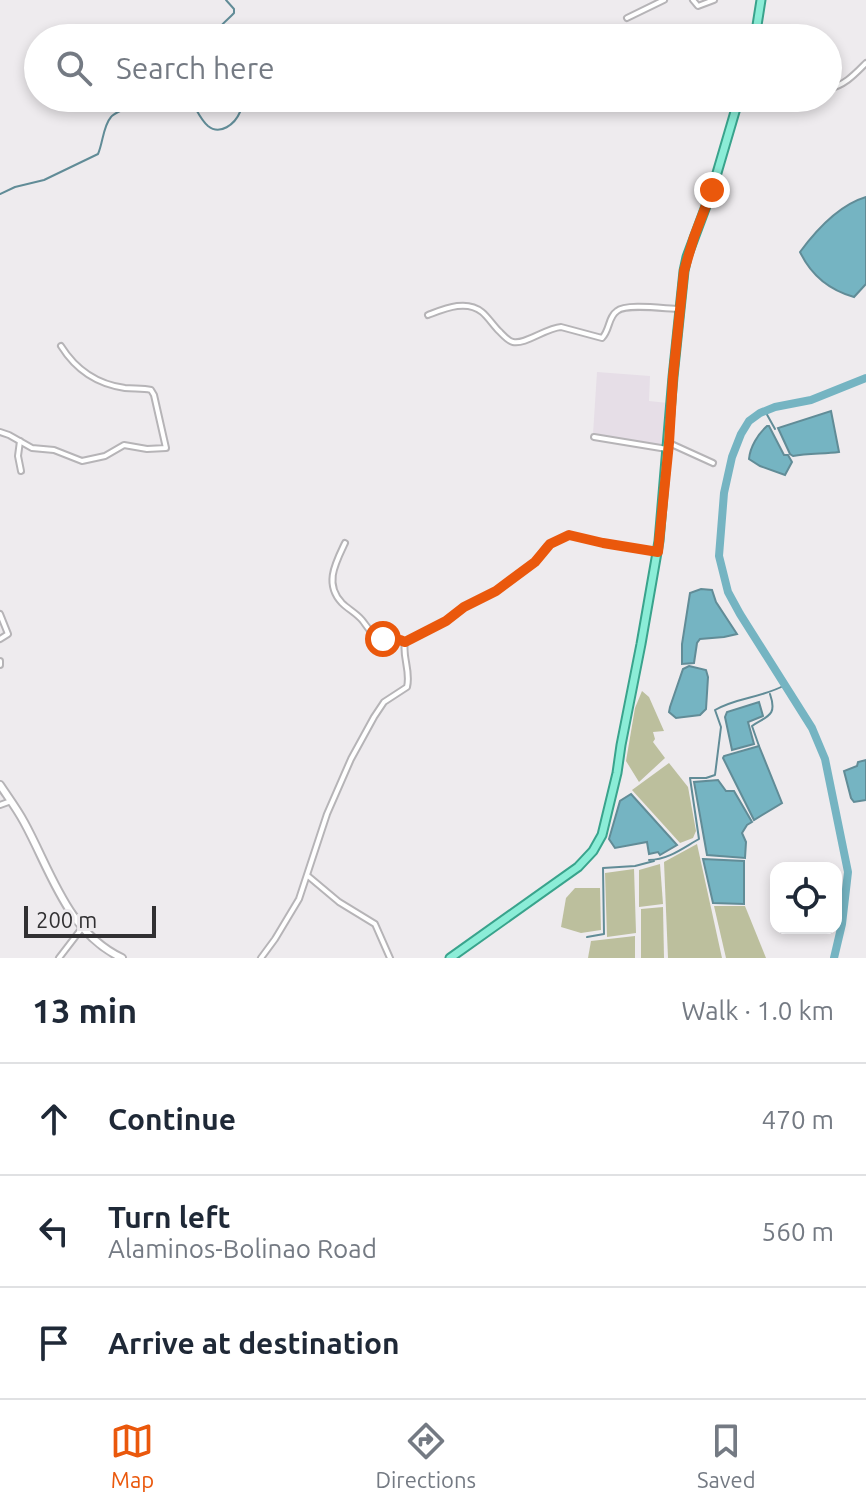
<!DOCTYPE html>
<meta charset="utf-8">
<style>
:root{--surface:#fff;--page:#f6f6f7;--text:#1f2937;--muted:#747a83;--line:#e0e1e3;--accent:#ea580c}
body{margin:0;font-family:Ubuntu,sans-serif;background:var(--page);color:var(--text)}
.controls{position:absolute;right:24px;bottom:24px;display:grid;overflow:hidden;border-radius:16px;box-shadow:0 4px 12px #0003}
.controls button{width:72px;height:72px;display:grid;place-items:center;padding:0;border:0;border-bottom:2px solid var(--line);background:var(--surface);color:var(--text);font:40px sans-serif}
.scale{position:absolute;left:24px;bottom:20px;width:132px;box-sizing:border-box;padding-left:8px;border:4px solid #313032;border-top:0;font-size:22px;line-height:28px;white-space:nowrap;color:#313032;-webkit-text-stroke:6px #eeebee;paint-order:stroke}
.stop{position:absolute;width:24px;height:24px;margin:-18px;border:6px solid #ea580c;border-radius:50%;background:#fff}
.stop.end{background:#ea580c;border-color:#fff;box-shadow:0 2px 8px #0008}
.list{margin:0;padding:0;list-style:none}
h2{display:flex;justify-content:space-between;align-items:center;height:104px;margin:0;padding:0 32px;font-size:34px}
h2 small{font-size:26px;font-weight:400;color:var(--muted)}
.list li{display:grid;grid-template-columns:52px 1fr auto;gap:24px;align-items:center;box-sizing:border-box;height:112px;padding:0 32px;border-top:2px solid var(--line)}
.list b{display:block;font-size:30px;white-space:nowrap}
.list p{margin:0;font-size:26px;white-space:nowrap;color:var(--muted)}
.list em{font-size:26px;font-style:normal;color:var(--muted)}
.icon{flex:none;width:44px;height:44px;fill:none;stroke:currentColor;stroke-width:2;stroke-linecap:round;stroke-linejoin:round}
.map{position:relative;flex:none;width:866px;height:958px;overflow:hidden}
.search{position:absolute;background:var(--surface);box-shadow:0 4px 12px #0003;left:24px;right:24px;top:24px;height:88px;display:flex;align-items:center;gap:20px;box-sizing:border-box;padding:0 28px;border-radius:44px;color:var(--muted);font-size:30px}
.sheet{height:440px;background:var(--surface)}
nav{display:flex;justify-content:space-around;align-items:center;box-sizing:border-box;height:112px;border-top:2px solid var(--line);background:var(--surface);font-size:22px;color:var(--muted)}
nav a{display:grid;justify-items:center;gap:4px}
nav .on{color:var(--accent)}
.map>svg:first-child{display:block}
.built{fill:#e6dee7}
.green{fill:#bcbf9d}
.water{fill:#75b4c2;stroke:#618c97;stroke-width:2}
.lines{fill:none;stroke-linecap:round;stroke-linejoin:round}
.stream{stroke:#618c97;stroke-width:2}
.river{stroke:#75b4c2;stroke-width:8}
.street-casing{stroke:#b6b4b7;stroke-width:8}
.secondary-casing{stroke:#b6b4b7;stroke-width:10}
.primary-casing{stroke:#39a38c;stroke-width:11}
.street{stroke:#fff;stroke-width:4}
.secondary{stroke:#fff;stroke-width:6}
.primary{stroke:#8bedd7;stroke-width:7}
.route{stroke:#ea580c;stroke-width:10}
</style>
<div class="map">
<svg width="866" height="958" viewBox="0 0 866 958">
<rect width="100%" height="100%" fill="#eeebee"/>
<polygon class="built" points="597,372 650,376 649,401 668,403 665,445 593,434"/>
<g class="green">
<polygon points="642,691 649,697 664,731 653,732 655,739 653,742 665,758 639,782 626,761 635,708"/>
<polygon points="669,763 688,787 696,831 693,838 680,843 632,790"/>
<polygon points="697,844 722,958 668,958 664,862"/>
<polygon points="660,864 663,904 639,907 639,870"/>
<polygon points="634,869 636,933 607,937 605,873"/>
<polygon points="575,888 600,888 601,930 581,933 561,927 566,898"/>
<polygon points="714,906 745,906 766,958 726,958"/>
<polygon points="663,907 664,958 641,958 641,909"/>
<polygon points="635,936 635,958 588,958 591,941"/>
</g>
<g class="water">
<path d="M866 197V284L854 297C829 290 811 275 800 252 817 229 839 205 866 197Z"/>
<path d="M831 411 839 452C824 454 808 453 793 456L790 454 778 428Z"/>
<path d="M767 426H769L784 455H788L792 462 785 475 760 466 749 459C750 447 758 434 767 426Z"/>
<polygon points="701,589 712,590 716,602 737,634 724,637 700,639 697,643 694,663 682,664 682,644 690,593"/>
<polygon points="689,666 706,670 708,677 706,709 700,715 676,718 669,712 670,707 683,669"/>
<polygon points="759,702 763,716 748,722 754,744 732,750 725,717 727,712"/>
<polygon points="759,746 782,803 754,820 723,758 724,756"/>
<polygon points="866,760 866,800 854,802 851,798 844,771 857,766 858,762"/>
<polygon points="718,780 726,791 734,791 752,822 747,825 742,833 746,842 745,858 707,855 694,782"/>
<polygon points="631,794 677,845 660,855 658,852 649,854 647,842 615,848 609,839 620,801"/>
<polygon points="703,859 744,861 744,904 713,903"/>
</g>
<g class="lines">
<g class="stream">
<path d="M216 38C216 27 227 21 234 13V9L226 0"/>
<path d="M189 98C196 107 199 118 208 126 220 136 235 124 240 112 242 107 241 103 242 98"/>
<path d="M0 194 15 187 44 180 98 154C103 143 103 126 111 117 116 110 142 104 152 98"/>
<polyline points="765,411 775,429"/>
<path d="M759 746 752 726C766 716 778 717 770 694"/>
<path d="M649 860C668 860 683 848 699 839L690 778H706L715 775 721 727 715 710C737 697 762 698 785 685"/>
<polyline points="587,937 604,934 603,868 635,866 654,861"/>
</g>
<polyline class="river" points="834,958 842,924 848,872 825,759 812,728 740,614 728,592 719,556 724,493 732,457 741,434 749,421 760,413 775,407 811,400 866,378"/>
<defs>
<g id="street">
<polyline points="693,0 698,6 714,0"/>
<polyline points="627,18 664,0"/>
<path d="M828 89C845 85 854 75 866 63"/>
<path d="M428 315C444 309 466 299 482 312 488 317 493 325 499 331 503 335 508 341 513 342 525 345 546 328 561 327L602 338C610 330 608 317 617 311 626 303 667 309 680 309"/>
<path d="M0 432 9 435 32 448 54 450 82 461 105 456 124 445 147 449 166 448 154 395 151 390C143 388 134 389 125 388 96 384 76 370 61 346"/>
<polyline points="594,437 667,449"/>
<polyline points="20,441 18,456 21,471"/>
<polyline points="669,443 713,463"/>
<path d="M345 543C335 564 324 584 342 603 348 609 356 613 362 620 367 626 372 636 380 638 388 641 397 639 405 642"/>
<polyline points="0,614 8,634 0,639"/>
<polyline points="0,661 0,665"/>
<polyline points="0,805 11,801"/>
<polyline points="308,876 339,902 375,924 390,958"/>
<polyline points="59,958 82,928"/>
<path d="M261 958 275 939 299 899 327 814 351 759 374 717 384 702 407 687C411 671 402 657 405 642L446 621 464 607 496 591 535 562 547 546 569 535 603 543 658 552"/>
</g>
<path id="secondary" d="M0 785C8 797 17 809 24 822 51 871 67 932 122 958"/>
<g id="primary">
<polyline points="755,38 761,0"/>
<polyline points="450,958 578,867 593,851 602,835 617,773 621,745 641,644 659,541 673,377 684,271 687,257 712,190 739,98"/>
</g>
</defs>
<use href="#street" class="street-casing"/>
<use href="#secondary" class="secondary-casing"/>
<use href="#primary" class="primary-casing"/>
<use href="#street" class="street"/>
<use href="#secondary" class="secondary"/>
<use href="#primary" class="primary"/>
</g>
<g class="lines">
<polyline class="route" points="383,639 400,640 405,642 446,621 464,607 496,591 535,562 550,544 569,535 603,543 658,552 669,443 673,377 684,271 694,237 712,190"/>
</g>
</svg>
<div class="controls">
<button><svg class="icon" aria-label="locate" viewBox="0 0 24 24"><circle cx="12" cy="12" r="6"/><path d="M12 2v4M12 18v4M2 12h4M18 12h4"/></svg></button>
</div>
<div class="scale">200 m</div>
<div class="stop" style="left:383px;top:639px"></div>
<div class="stop end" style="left:712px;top:190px"></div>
<div class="search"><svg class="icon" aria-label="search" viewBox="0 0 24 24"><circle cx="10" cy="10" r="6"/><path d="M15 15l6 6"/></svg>Search here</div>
</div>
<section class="sheet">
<h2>13 min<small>Walk · 1.0 km</small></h2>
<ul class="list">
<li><svg class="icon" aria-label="ahead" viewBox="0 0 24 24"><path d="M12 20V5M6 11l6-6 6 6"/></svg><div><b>Continue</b></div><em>470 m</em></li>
<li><svg class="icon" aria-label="left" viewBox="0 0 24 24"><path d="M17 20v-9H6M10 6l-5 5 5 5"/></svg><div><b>Turn left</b><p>Alaminos-Bolinao Road</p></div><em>560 m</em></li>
<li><svg class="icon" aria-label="arrive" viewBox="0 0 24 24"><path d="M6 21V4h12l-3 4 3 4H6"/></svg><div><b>Arrive at destination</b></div></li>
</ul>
</section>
<nav>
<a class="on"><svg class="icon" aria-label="map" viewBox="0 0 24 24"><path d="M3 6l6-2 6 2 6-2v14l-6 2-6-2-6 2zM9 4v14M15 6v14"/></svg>Map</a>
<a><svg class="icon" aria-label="directions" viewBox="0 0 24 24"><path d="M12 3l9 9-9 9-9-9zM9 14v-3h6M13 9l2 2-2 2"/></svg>Directions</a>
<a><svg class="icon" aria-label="saved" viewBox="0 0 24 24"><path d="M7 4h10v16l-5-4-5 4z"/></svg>Saved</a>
</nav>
